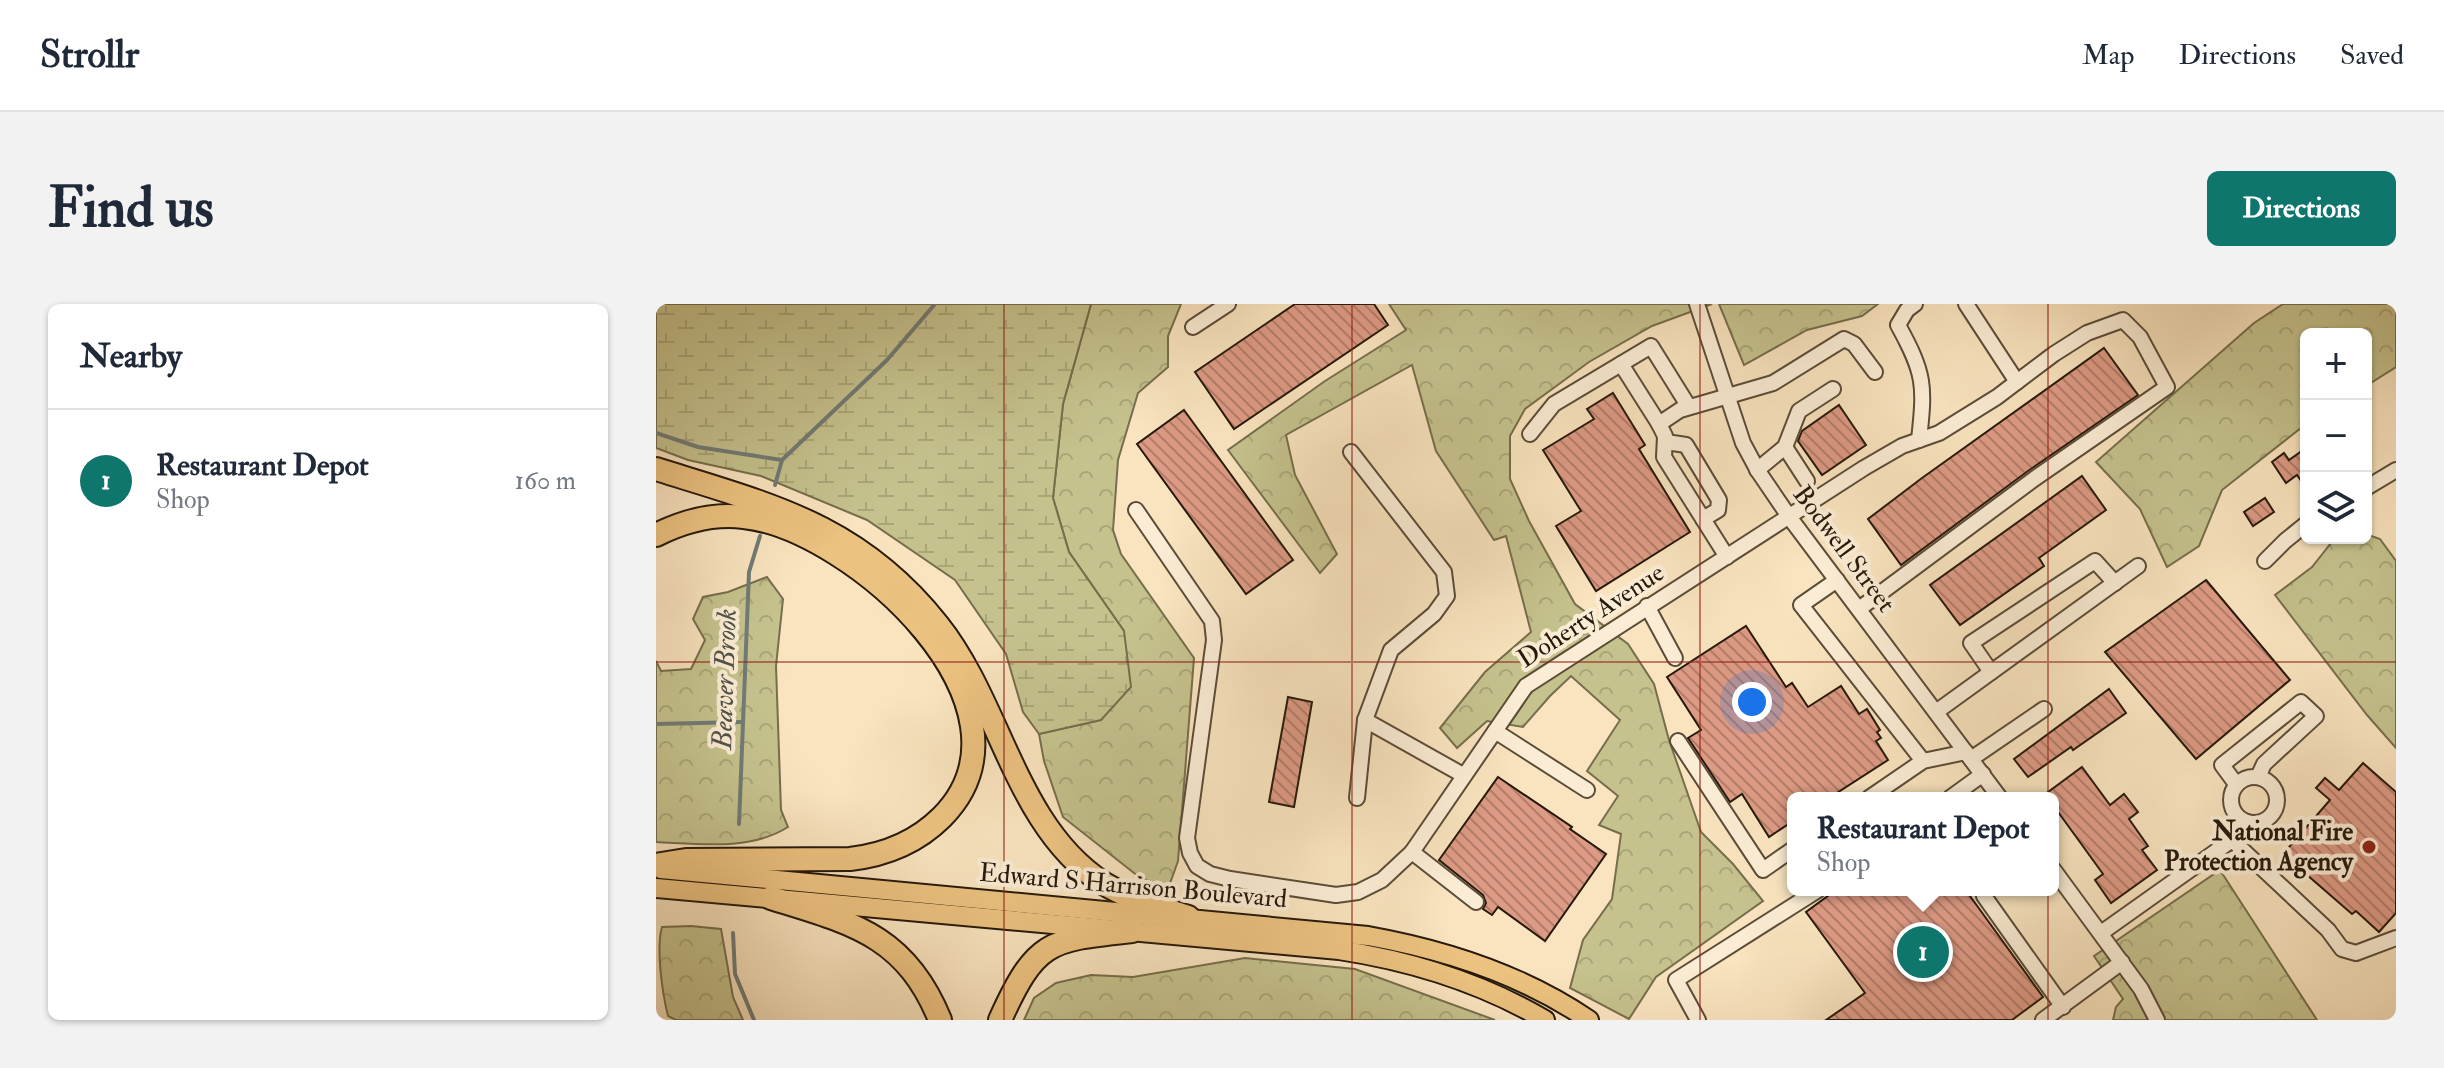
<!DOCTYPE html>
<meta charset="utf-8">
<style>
:root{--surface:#fff;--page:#f2f2f3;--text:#1f2937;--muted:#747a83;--line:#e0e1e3;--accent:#0f766e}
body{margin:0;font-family:"IM FELL Double Pica",serif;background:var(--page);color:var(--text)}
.controls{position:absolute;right:24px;top:24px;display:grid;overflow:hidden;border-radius:12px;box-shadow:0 2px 6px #0004}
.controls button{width:72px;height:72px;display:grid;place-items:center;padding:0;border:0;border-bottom:2px solid var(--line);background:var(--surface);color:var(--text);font:40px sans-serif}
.you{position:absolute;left:1096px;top:398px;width:28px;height:28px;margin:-20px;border:6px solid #fff;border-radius:50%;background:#1a73e8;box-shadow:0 0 0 12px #1a73e833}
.badge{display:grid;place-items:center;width:52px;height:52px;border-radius:50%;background:var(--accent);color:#fff;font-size:26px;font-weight:700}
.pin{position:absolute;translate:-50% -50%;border:4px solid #fff;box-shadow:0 2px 8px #0006}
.popup{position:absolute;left:1131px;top:488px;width:272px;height:104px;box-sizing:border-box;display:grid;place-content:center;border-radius:12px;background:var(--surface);filter:drop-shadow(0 2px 6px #0005);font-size:26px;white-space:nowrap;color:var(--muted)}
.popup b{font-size:30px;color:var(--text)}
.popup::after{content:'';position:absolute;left:50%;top:100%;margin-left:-16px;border:16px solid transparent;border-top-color:var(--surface)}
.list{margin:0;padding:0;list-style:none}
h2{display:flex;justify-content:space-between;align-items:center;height:104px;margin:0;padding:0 32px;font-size:34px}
h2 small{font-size:26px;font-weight:400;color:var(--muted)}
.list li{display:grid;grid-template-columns:52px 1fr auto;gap:24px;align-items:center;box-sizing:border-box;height:144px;padding:0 32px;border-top:2px solid var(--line)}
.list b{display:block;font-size:30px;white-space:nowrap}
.list p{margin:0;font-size:26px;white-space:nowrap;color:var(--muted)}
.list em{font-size:26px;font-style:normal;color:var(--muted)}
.icon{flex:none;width:44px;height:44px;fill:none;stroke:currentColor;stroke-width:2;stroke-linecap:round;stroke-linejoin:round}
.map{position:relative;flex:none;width:1740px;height:716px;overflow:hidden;border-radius:12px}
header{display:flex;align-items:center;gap:48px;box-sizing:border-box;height:112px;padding:0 40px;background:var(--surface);border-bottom:2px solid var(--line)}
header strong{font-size:38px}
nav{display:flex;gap:44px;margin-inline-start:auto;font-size:28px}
.intro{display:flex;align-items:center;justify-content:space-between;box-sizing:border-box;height:192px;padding:0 48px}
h1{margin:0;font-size:56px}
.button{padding:20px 36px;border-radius:12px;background:var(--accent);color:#fff;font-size:28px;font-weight:700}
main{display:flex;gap:48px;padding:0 48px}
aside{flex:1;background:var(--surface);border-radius:12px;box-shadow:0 2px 6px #0004}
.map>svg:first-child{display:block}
.forest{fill:url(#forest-crowns);stroke:#766e4c;stroke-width:2}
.wetland{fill:url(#wetland-marsh);stroke:#766e4c;stroke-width:2}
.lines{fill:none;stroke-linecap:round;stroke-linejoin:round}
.stream{stroke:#717b76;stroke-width:4}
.building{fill:url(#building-back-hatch);stroke:#26190b;stroke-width:2}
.minor-casing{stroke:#5b4c38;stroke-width:18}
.major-casing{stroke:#26190b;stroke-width:22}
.highway-casing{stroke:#26190b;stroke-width:26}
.minor{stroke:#fbedd5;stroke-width:14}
.major{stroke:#ecc280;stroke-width:18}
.highway{stroke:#ecc280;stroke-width:22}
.grid{fill:none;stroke:#8f2418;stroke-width:2;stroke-opacity:0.55}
.poi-dot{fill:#8f2418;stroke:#fbedd5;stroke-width:3}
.labels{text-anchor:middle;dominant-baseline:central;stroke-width:8;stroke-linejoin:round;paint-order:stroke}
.street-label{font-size:26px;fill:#26190b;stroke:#fbedd5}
.poi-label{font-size:26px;font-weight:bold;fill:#26190b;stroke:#fbedd5;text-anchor:end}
.water-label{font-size:28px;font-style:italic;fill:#525249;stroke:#fbedd5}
</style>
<header>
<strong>Strollr</strong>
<nav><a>Map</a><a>Directions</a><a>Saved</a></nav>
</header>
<div class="intro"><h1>Find us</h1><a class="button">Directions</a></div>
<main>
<aside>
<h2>Nearby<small></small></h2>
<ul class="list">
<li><span class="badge">1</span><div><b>Restaurant Depot</b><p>Shop</p></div><em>160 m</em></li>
</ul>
</aside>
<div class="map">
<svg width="1740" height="716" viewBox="0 0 1740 716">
<defs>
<pattern id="forest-crowns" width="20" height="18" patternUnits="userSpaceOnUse" patternTransform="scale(2)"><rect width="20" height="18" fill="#c5c28d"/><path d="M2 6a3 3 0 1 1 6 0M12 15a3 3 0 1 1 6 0" fill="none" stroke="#a9a678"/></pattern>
<pattern id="wetland-marsh" width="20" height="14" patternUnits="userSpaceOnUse" patternTransform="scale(2)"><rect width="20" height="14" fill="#c5c28d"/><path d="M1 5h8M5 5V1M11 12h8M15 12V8" fill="none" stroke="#a9a678"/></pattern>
<pattern id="building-back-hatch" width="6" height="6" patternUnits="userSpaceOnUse" patternTransform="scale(2)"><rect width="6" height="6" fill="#dd9a84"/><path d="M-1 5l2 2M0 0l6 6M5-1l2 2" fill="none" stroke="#b37d6a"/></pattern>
</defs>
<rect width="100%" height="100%" fill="#f9e4bf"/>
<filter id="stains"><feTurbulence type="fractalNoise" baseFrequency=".0025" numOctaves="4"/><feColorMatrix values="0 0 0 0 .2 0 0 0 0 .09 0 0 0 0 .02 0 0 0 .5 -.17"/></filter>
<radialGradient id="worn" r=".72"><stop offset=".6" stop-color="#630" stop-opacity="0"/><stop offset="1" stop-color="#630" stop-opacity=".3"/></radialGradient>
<g class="forest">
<polygon points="435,0 525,0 512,32 512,63 482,89 462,156 457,226 465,250 538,354 522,557 512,585 483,573 407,513 388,457 383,430 445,416 468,327 413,248 397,194 407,100"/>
<polygon points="733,0 1056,0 996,22 933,58 869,105 854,132 854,175 873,217 919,300 972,340 998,380 1013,436 1045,528 1077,560 1107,597 1000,673 973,715 914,684 927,636 956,595 965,530 943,521 962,492 931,467 964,416 915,372 894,392 867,423 831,417 801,444 784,424 829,368 875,328 850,232 838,236 780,147 756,61 630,131 639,171 681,250 664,269 572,146 669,77 750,26"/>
<polygon points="1063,0 1222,0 1206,12 1151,26 1088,61"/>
<polygon points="1627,0 1740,0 1740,63 1710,82 1710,30 1650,30 1650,120 1566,186 1543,242 1511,263 1484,205 1440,158 1598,19"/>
<polygon points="1710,230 1724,235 1740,257 1740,444 1711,411 1619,291 1656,263 1679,234 1710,234"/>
<path d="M111 273 127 295 120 362 125 506 132 523C94 547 44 540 0 538V357L5 367 35 365 49 336 37 315 47 293 72 288Z"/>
<polygon points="1564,566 1661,716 1457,716 1460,703 1467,695 1438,652"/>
<path d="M35 622 65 625 77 693 87 716H20L12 712C6 688 0 644 6 623Z"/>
<polygon points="589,654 699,665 839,716 368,716 378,694 400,679 435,671 477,673"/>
</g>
<polygon class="wetland" points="0,0 435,0 407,100 397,194 413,248 468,327 475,383 445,416 383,430 367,408 350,350 299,276 211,216 105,172 32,156 0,144"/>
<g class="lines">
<g class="stream">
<polyline points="0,129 42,143 126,156"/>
<polyline points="126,156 231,56 279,0"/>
<polyline points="119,181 126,156"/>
<polyline points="0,420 86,418"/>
<polyline points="83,520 93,268 104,232"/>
<polyline points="77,629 79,670 98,716"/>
</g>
</g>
<g class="building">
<polygon points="639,0 718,0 732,21 578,125 539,68"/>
<polygon points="1448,44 1482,91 1372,167 1245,261 1212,215 1266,174"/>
<polygon points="957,89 989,141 983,145 1034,228 940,287 900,222 925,207 887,146 938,115 931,105"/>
<polygon points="1183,101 1210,141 1166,171 1142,137 1146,127"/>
<polygon points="528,106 637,256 590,290 481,140"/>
<polygon points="1650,144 1650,184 1641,171 1630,179 1616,158 1628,149 1633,156"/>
<polygon points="1426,172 1450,206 1383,254 1388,262 1304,321 1274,281"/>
<polygon points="1609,194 1618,208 1597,222 1588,208"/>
<polygon points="1550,276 1634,376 1540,455 1449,348"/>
<polygon points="1090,322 1130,383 1136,379 1152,403 1185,382 1203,410 1211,405 1224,426 1221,428 1225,434 1220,437 1232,456 1173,494 1137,494 1137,517 1113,533 1086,490 1074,498 1032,434 1045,426 1011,373"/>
<polygon points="1453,385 1470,409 1417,446 1415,443 1372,473 1358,455"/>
<polygon points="632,393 656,398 638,503 613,498"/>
<polygon points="1707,459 1740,488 1740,609 1723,628 1700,607 1696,610 1627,550 1674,496 1660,484 1669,474 1683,486"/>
<polygon points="1426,463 1454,501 1468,490 1482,508 1473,515 1492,542 1486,546 1501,566 1455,599 1439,576 1447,570 1397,501 1397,494 1384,494"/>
<polygon points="842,473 916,523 914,525 950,550 889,637 842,603 836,611 827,605 830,599 827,591 783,556"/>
<polygon points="1180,586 1317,586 1314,592 1387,693 1356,716 1170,716 1209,689 1150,608"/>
</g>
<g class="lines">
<defs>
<g id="minor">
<polyline points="1041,0 1087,139 1102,167 1134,214 1344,494"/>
<path d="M1259 0 1251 6 1242 21C1269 70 1269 81 1263 136"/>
<polyline points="1310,0 1361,78"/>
<polyline points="537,23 572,0"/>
<polyline points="965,60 1003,120"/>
<polyline points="874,130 898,100 995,42 1033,103"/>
<polyline points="1010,138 1030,141 1063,196 1062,206 1047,215"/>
<polyline points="1129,143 1151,177"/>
<polyline points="695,148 788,268 791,292 778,310 735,346 709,416 807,471"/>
<polyline points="1101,166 1129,143 1143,107 1177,85"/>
<polyline points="1710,184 1740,166"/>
<polyline points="480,206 556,317 558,336 531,534 534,549 541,562 554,570 574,575 680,591 702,588 726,576 756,548 870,382 1208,164 1246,142 1283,129 1341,93 1398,50 1431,29 1467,16 1484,33 1511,83 1378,175 1203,305"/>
<polyline points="1071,253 1008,153 1009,132 1003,120 1024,106 1117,79 1188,35 1198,40 1219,68"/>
<polyline points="1609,257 1629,237 1650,220"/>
<polyline points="1181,276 1145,301 1267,457"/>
<polyline points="991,302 1019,354"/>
<polyline points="1335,368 1315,339 1439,257 1459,279"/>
<polyline points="1280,408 1482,262"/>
<polyline points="839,427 931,486"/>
<polyline points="1022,437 1107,566 1137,545"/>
<polyline points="1315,455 1388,405"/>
<circle cx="1598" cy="496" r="23"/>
<polyline points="1580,480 1566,461 1645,398 1660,412 1608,460 1602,473"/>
<polyline points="701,494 709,416"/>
<polyline points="1213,494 1267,457 1310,448"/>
<polyline points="1294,494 1327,470"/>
<polyline points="1576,536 1672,626 1686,645 1700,649 1740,634"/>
<polyline points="756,548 820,598"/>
<polyline points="1397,565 1485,685 1501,716"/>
<polyline points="1327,586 1328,592 1407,703"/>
<polyline points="1445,629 1576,536 1591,518"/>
<polyline points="1042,716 1020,676 1162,586"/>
<polyline points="1387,716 1466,658"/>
</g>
<g id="major">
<path d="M5 565 712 632C790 646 867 671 933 716"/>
<path d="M0 584 683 646C755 657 826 679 889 716"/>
</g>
<g id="highway">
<path d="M0 165C115 201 203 221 282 321 345 400 359 522 447 579 473 595 504 604 532 613"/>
<path d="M0 231C28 217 57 209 88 213 197 225 394 404 286 513 260 539 229 551 194 555L30 556 0 561"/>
<path d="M115 594C195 619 249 630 284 716"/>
<path d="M344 716C380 636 393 636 476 627"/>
</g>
</defs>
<use href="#minor" class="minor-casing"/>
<use href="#major" class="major-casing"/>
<use href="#highway" class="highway-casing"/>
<use href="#minor" class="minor"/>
<use href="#major" class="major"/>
<use href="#highway" class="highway"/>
</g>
<path class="grid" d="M348 0V716M696 0V716M1044 0V716M1392 0V716M0 358H1740"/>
<circle class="poi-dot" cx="1713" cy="543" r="8"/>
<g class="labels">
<g class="street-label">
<text transform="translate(1188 245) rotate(53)">Bodwell Street</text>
<text transform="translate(935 312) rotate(-33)">Doherty Avenue</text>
<text transform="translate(477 582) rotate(5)">Edward S Harrison Boulevard</text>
</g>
<g class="poi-label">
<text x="1697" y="528">National Fire<tspan x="1697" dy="30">Protection Agency</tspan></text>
</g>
<g class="water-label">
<text transform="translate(69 375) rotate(-88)">Beaver Brook</text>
</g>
</g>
<rect width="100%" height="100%" filter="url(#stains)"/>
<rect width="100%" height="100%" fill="url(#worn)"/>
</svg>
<div class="controls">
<button>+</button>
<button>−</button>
<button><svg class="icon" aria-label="layers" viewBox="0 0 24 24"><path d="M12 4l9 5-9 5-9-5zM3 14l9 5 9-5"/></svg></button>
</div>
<div class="you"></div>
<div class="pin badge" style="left:1267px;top:648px">1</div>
<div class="popup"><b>Restaurant Depot</b>Shop</div>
</div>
</main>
